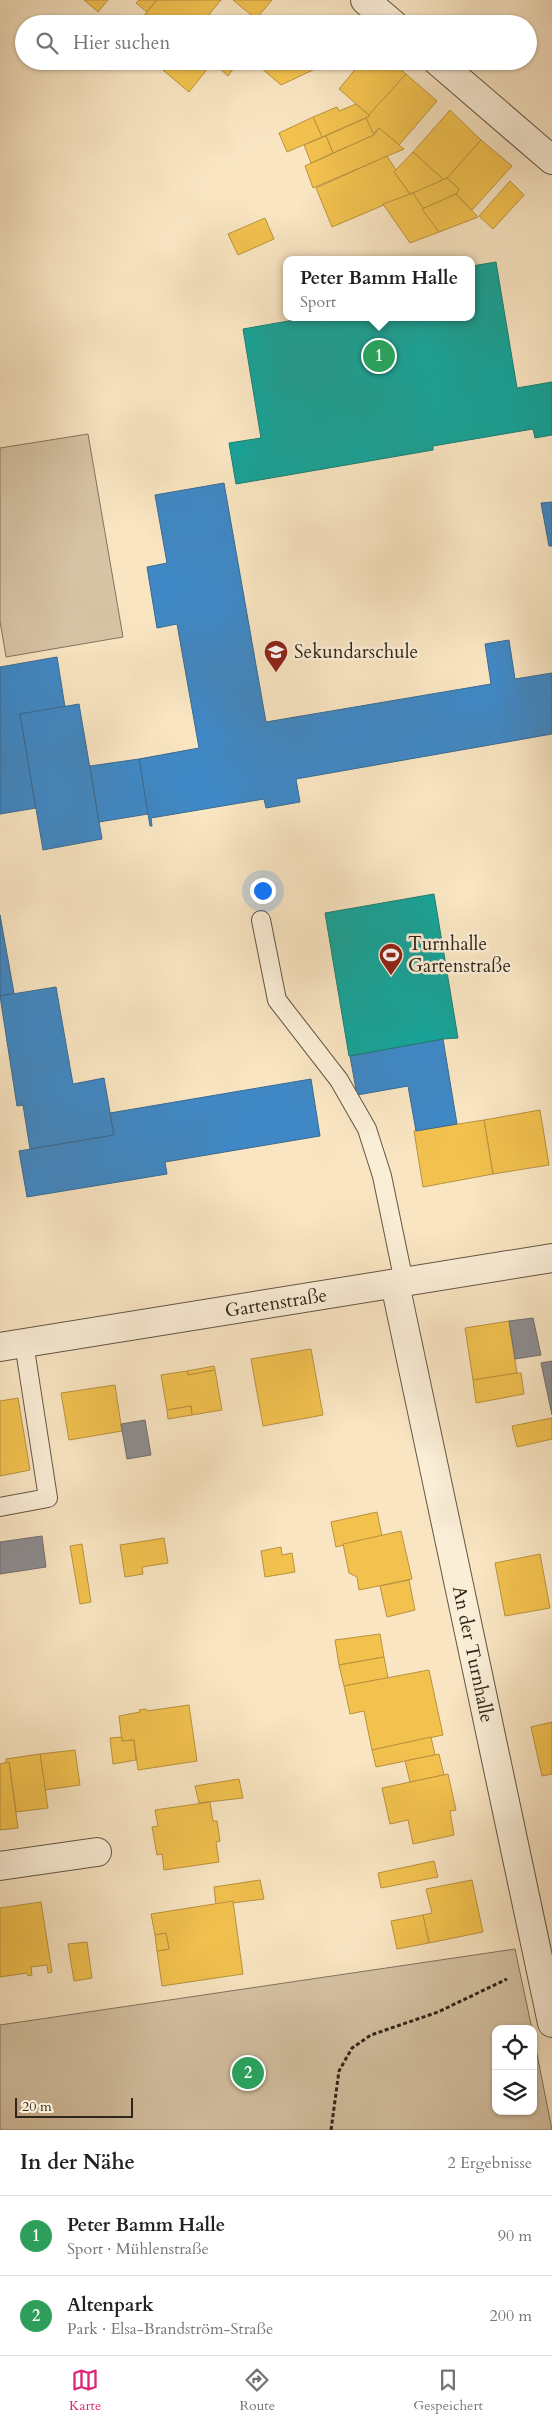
<!DOCTYPE html>
<html lang="de">
<meta charset="utf-8">
<style>
:root{--surface:#fff;--page:#f2f2f2;--text:#202124;--muted:#757577;--line:#e0e0e0;--accent:#db2777}
body{margin:0;font-family:Cardo,serif;background:var(--page);color:var(--text)}
.controls{position:absolute;right:15px;bottom:15px;display:grid;overflow:hidden;border-radius:10px;box-shadow:0 1px 4px #0004}
.controls button{width:45px;height:45px;display:grid;place-items:center;padding:0;border:0;border-bottom:1px solid var(--line);background:var(--surface);color:var(--text);font:25px sans-serif}
.scale{position:absolute;left:15px;bottom:12px;width:118px;box-sizing:border-box;padding-left:5px;border:2px solid #2f251a;border-top:0;font-size:14px;line-height:18px;white-space:nowrap;color:#2f251a;-webkit-text-stroke:4px #fbeed7;paint-order:stroke}
.you{position:absolute;left:262px;top:890px;width:18px;height:18px;margin:-12px;border:4px solid #fff;border-radius:50%;background:#1a73e8;box-shadow:0 0 0 8px #1a73e833}
.badge{display:grid;place-items:center;width:32px;height:32px;border-radius:50%;background:var(--accent);color:#fff;font-size:16px;font-weight:700}
.pin{position:absolute;translate:-50% -50%;border:2px solid #fff;box-shadow:0 1px 5px #0006}
.popup{position:absolute;left:283px;top:256px;width:192px;height:65px;box-sizing:border-box;display:grid;place-content:center;border-radius:10px;background:var(--surface);filter:drop-shadow(0 1px 4px #0005);font-size:16px;white-space:nowrap;color:var(--muted)}
.popup b{font-size:19px;color:var(--text)}
.popup::after{content:'';position:absolute;left:50%;top:100%;margin-left:-10px;border:10px solid transparent;border-top-color:var(--surface)}
.list{margin:0;padding:0;list-style:none}
h2{display:flex;justify-content:space-between;align-items:center;height:65px;margin:0;padding:0 20px;font-size:21px}
h2 small{font-size:16px;font-weight:400;color:var(--muted)}
.list li{display:grid;grid-template-columns:32px 1fr auto;gap:15px;align-items:center;box-sizing:border-box;height:80px;padding:0 20px;border-top:1px solid var(--line)}
.list b{display:block;font-size:19px;white-space:nowrap}
.list p{margin:0;font-size:16px;white-space:nowrap;color:var(--muted)}
.list em{font-size:16px;font-style:normal;color:var(--muted)}
.icon{flex:none;width:28px;height:28px;fill:none;stroke:currentColor;stroke-width:2;stroke-linecap:round;stroke-linejoin:round}
.map{position:relative;flex:none;width:552px;height:2130px;overflow:hidden}
.search{position:absolute;background:var(--surface);box-shadow:0 1px 4px #0004;left:15px;right:15px;top:15px;height:55px;display:flex;align-items:center;gap:12px;box-sizing:border-box;padding:0 18px;border-radius:28px;color:var(--muted);font-size:19px}
.sheet{height:225px;background:var(--surface)}
nav{display:flex;justify-content:space-around;align-items:center;box-sizing:border-box;height:70px;border-top:1px solid var(--line);background:var(--surface);font-size:14px;color:var(--muted)}
nav a{display:grid;justify-items:center;gap:2px}
nav .on{color:var(--accent)}
.map>svg:first-child{display:block}
.green{fill:#d7c4a5;stroke:#837460}
.homes{fill:#f2c14e;stroke:#b8923e}
.schools{fill:#3f88c5;stroke:#3a6a92}
.public{fill:#17a398;stroke:#1e7d72}
.industry{fill:#8d8d92;stroke:#716e6e}
.lines{fill:none;stroke-linecap:round;stroke-linejoin:round}
.lane-casing{stroke:#625544;stroke-width:20}
.street-casing{stroke:#625544;stroke-width:30}
.path{stroke:#2f251a;stroke-width:3;stroke-dasharray:4 2.5;stroke-linecap:butt}
.lane{stroke:#fbeed7;stroke-width:18}
.street{stroke:#fbeed7;stroke-width:28}
.labels{text-anchor:middle;dominant-baseline:central;stroke-width:5;stroke-linejoin:round;paint-order:stroke}
.poi-label{font-size:19px;fill:#2f251a;stroke:#fbeed7;text-anchor:start}
.street-label{font-size:19px;fill:#2f251a;stroke:#fbeed7}
</style>
<div class="map">
<svg width="552" height="2130" viewBox="0 0 552 2130">
<rect width="100%" height="100%" fill="#f9e5c2"/>
<filter id="stains"><feTurbulence type="fractalNoise" baseFrequency=".004" numOctaves="4"/><feColorMatrix values="0 0 0 0 .2 0 0 0 0 .09 0 0 0 0 .02 0 0 0 .5 -.17"/></filter>
<radialGradient id="worn" r=".72"><stop offset=".6" stop-color="#630" stop-opacity="0"/><stop offset="1" stop-color="#630" stop-opacity=".3"/></radialGradient>
<g class="green">
<polygon points="88,434 123,637 6,657 0,621 0,448"/>
<polygon points="515,1949 532,2029 496,2029 496,2111 533,2111 533,2034 552,2130 0,2130 0,2025"/>
</g>
<g class="homes">
<polygon points="84,0 108,0 98,12"/>
<polygon points="139,0 157,0 147,12 136,3"/>
<polygon points="157,0 221,0 201,24 137,24"/>
<polygon points="233,0 272,0 256,19"/>
<polygon points="153,61 172,61 164,71"/>
<polygon points="172,61 211,61 212,63 189,92 164,71"/>
<polygon points="211,61 239,61 228,76"/>
<polygon points="253,61 307,61 315,69 281,85"/>
<polygon points="362,61 391,61 406,74 370,116 339,89"/>
<polygon points="406,74 437,101 399,145 379,128 373,134 366,118"/>
<polygon points="356,104 370,116 322,137 313,117 337,107 339,111"/>
<polygon points="450,110 481,140 445,181 413,152"/>
<polygon points="313,117 322,137 287,152 279,133"/>
<polygon points="366,118 374,135 333,153 326,136"/>
<polygon points="379,128 404,149 313,188 305,166 374,135"/>
<polygon points="326,136 333,153 311,163 304,145"/>
<polygon points="481,140 512,166 472,210 456,194 459,189 447,178"/>
<polygon points="413,152 445,181 410,194 394,172"/>
<polygon points="387,156 396,170 394,172 410,194 332,227 316,188"/>
<polygon points="447,178 459,189 456,194 422,209 413,193"/>
<polygon points="510,181 524,195 493,229 479,216"/>
<polygon points="413,193 439,232 410,243 383,204"/>
<polygon points="456,194 478,217 439,232 422,209"/>
<polygon points="265,218 274,239 238,255 228,234"/>
<polygon points="540,1110 549,1165 493,1174 484,1120"/>
<polygon points="484,1120 493,1174 423,1187 414,1131"/>
<polygon points="509,1321 517,1373 473,1380 465,1328"/>
<polygon points="311,1349 323,1415 263,1426 251,1359"/>
<polygon points="214,1366 215,1370 188,1375 187,1371"/>
<polygon points="215,1370 222,1410 192,1415 191,1406 167,1410 161,1375 187,1371 188,1375"/>
<polygon points="517,1373 521,1373 524,1394 476,1403 473,1380"/>
<polygon points="115,1385 122,1431 69,1440 61,1393"/>
<polygon points="18,1398 30,1470 0,1476 0,1401"/>
<polygon points="191,1406 192,1415 168,1419 167,1410"/>
<polygon points="552,1418 552,1439 517,1447 512,1426"/>
<polygon points="377,1512 382,1536 336,1547 331,1522"/>
<polygon points="401,1531 412,1579 359,1590 357,1577 349,1573 343,1544"/>
<polygon points="164,1538 168,1563 142,1567 143,1574 125,1577 120,1545"/>
<polygon points="82,1544 91,1602 80,1604 70,1546"/>
<polygon points="281,1547 282,1555 292,1553 295,1572 265,1577 261,1551"/>
<polygon points="540,1554 550,1608 505,1616 495,1563"/>
<polygon points="409,1580 415,1610 387,1617 380,1586"/>
<polygon points="380,1634 384,1657 339,1665 335,1640"/>
<polygon points="384,1657 388,1678 344,1686 339,1665"/>
<polygon points="429,1670 443,1735 372,1750 364,1711 350,1714 344,1686"/>
<polygon points="189,1705 197,1761 138,1770 134,1740 122,1741 119,1716 140,1712 139,1710 146,1709 147,1711"/>
<polygon points="552,1722 552,1774 542,1776 531,1727"/>
<polygon points="122,1737 122,1741 134,1740 136,1760 113,1764 110,1738"/>
<polygon points="431,1737 435,1755 376,1767 372,1750"/>
<polygon points="75,1750 80,1785 45,1790 40,1754"/>
<polygon points="40,1754 48,1808 16,1812 9,1762 6,1763 6,1759"/>
<polygon points="439,1754 444,1775 410,1782 405,1761"/>
<polygon points="9,1762 18,1828 0,1830 0,1764"/>
<polygon points="448,1774 456,1810 450,1811 454,1835 413,1844 408,1820 390,1824 382,1788"/>
<polygon points="239,1779 243,1798 199,1803 195,1786"/>
<polygon points="210,1802 213,1821 217,1821 220,1841 216,1842 219,1862 164,1870 162,1854 157,1855 152,1827 158,1826 155,1810"/>
<polygon points="434,1861 438,1877 381,1888 378,1873"/>
<polygon points="260,1880 264,1899 216,1905 214,1887"/>
<polygon points="472,1880 483,1932 429,1943 423,1915 432,1913 426,1889"/>
<polygon points="233,1901 243,1974 162,1986 157,1951 169,1949 166,1933 155,1935 151,1914"/>
<polygon points="41,1902 52,1972 48,1973 47,1965 31,1967 32,1975 28,1976 27,1973 0,1977 0,1908"/>
<polygon points="423,1915 429,1943 397,1949 391,1921"/>
<polygon points="166,1933 169,1949 157,1951 155,1935"/>
<polygon points="87,1942 92,1978 74,1981 68,1944"/>
</g>
<g class="schools">
<polygon points="224,483 266,722 491,684 485,644 509,640 515,679 552,673 552,734 296,779 300,802 266,808 264,799 151,818 152,826 150,826 139,759 199,748 177,624 157,628 147,567 167,563 155,495"/>
<polygon points="552,502 552,546 549,546 541,503"/>
<polygon points="57,657 65,707 20,714 36,808 0,814 0,667"/>
<polygon points="79,704 102,839 43,850 20,714"/>
<polygon points="139,759 148,814 99,822 90,766"/>
<polygon points="0,915 14,993 0,996"/>
<polygon points="56,987 73,1084 104,1078 114,1135 30,1149 23,1105 17,1106 0,996"/>
<polygon points="443,1039 457,1124 416,1131 408,1086 357,1095 350,1056"/>
<polygon points="311,1079 320,1136 165,1162 167,1174 27,1197 19,1151 114,1135 110,1113"/>
</g>
<g class="public">
<polygon points="496,262 517,388 552,382 552,435 535,438 533,429 433,446 433,450 236,484 229,443 261,438 243,329 311,317 472,317 472,266"/>
<polygon points="434,894 458,1038 443,1039 349,1056 325,913"/>
</g>
<g class="industry">
<polygon points="533,1318 541,1355 515,1359 509,1321"/>
<polygon points="552,1361 552,1415 541,1363"/>
<polygon points="145,1420 151,1455 127,1459 121,1424"/>
<polygon points="42,1536 46,1567 0,1574 0,1542"/>
</g>
<g class="lines">
<defs>
<g id="lane">
<polyline points="261,920 277,1000 339,1080 367,1129 382,1176 404,1282"/>
<polyline points="0,1507 48,1498 24,1343"/>
</g>
<g id="street">
<polyline points="365,0 393,24"/>
<polyline points="437,61 552,160"/>
<polyline points="395,1284 552,2023"/>
<polyline points="0,1347 552,1258"/>
<polyline points="0,1866 97,1852"/>
</g>
</defs>
<use href="#lane" class="lane-casing"/>
<use href="#street" class="street-casing"/>
<polyline class="path" points="331,2130 339,2071 352,2048 371,2035 438,2012 507,1979"/>
<use href="#lane" class="lane"/>
<use href="#street" class="street"/>
</g>
<defs>
<symbol id="school-pin" viewBox="-11 -11 22 30"><path d="M0 17L-7.5 6A9.5 9.5 0 1 1 7.5 6Z" fill="#8f2418" stroke="#fbeed7"/><path d="M0-5L7-2L0 1L-7-2ZM-4 1L0 2.5L4 1V4Q0 6-4 4Z" fill="#fff"/></symbol>
<symbol id="stadium-pin" viewBox="-11 -11 22 30"><path d="M0 17L-7.5 6A9.5 9.5 0 1 1 7.5 6Z" fill="#8f2418" stroke="#fbeed7"/><path d="M0-5a6.5 5 0 1 0 0 10a6.5 5 0 1 0 0-10ZM-3.5-1.8h7v3.6h-7Z" fill="#fff"/></symbol>
</defs>
<g fill-rule="evenodd">
<use href="#school-pin" x="262" y="638" width="28" height="38"/>
<use href="#stadium-pin" x="377" y="941" width="28" height="38"/>
</g>
<g class="labels">
<g class="poi-label">
<text x="294" y="652">Sekundarschule</text>
<text x="408" y="944">Turnhalle<tspan x="408" dy="22">Gartenstraße</tspan></text>
</g>
<g class="street-label">
<text transform="translate(276 1303) rotate(-9)">Gartenstraße</text>
<text transform="translate(473 1654) rotate(78)">An der Turnhalle</text>
</g>
</g>
<rect width="100%" height="100%" filter="url(#stains)"/>
<rect width="100%" height="100%" fill="url(#worn)"/>
</svg>
<div class="controls">
<button><svg class="icon" aria-label="locate" viewBox="0 0 24 24"><circle cx="12" cy="12" r="6"/><path d="M12 2v4M12 18v4M2 12h4M18 12h4"/></svg></button>
<button><svg class="icon" aria-label="layers" viewBox="0 0 24 24"><path d="M12 4l9 5-9 5-9-5zM3 14l9 5 9-5"/></svg></button>
</div>
<div class="scale">20 m</div>
<div class="you"></div>
<div class="pin badge" style="left:379px;top:356px;background:#2e9e5b">1</div>
<div class="popup"><b>Peter Bamm Halle</b>Sport</div>
<div class="pin badge" style="left:248px;top:2073px;background:#2e9e5b">2</div>
<div class="search"><svg class="icon" aria-label="search" viewBox="0 0 24 24"><circle cx="10" cy="10" r="6"/><path d="M15 15l6 6"/></svg>Hier suchen</div>
</div>
<section class="sheet">
<h2>In der Nähe<small>2 Ergebnisse</small></h2>
<ul class="list">
<li><span class="badge" style="background:#2e9e5b">1</span><div><b>Peter Bamm Halle</b><p>Sport · Mühlenstraße</p></div><em>90 m</em></li>
<li><span class="badge" style="background:#2e9e5b">2</span><div><b>Altenpark</b><p>Park · Elsa-Brandström-Straße</p></div><em>200 m</em></li>
</ul>
</section>
<nav>
<a class="on"><svg class="icon" aria-label="map" viewBox="0 0 24 24"><path d="M3 6l6-2 6 2 6-2v14l-6 2-6-2-6 2zM9 4v14M15 6v14"/></svg>Karte</a>
<a><svg class="icon" aria-label="directions" viewBox="0 0 24 24"><path d="M12 3l9 9-9 9-9-9zM9 14v-3h6M13 9l2 2-2 2"/></svg>Route</a>
<a><svg class="icon" aria-label="saved" viewBox="0 0 24 24"><path d="M7 4h10v16l-5-4-5 4z"/></svg>Gespeichert</a>
</nav>
